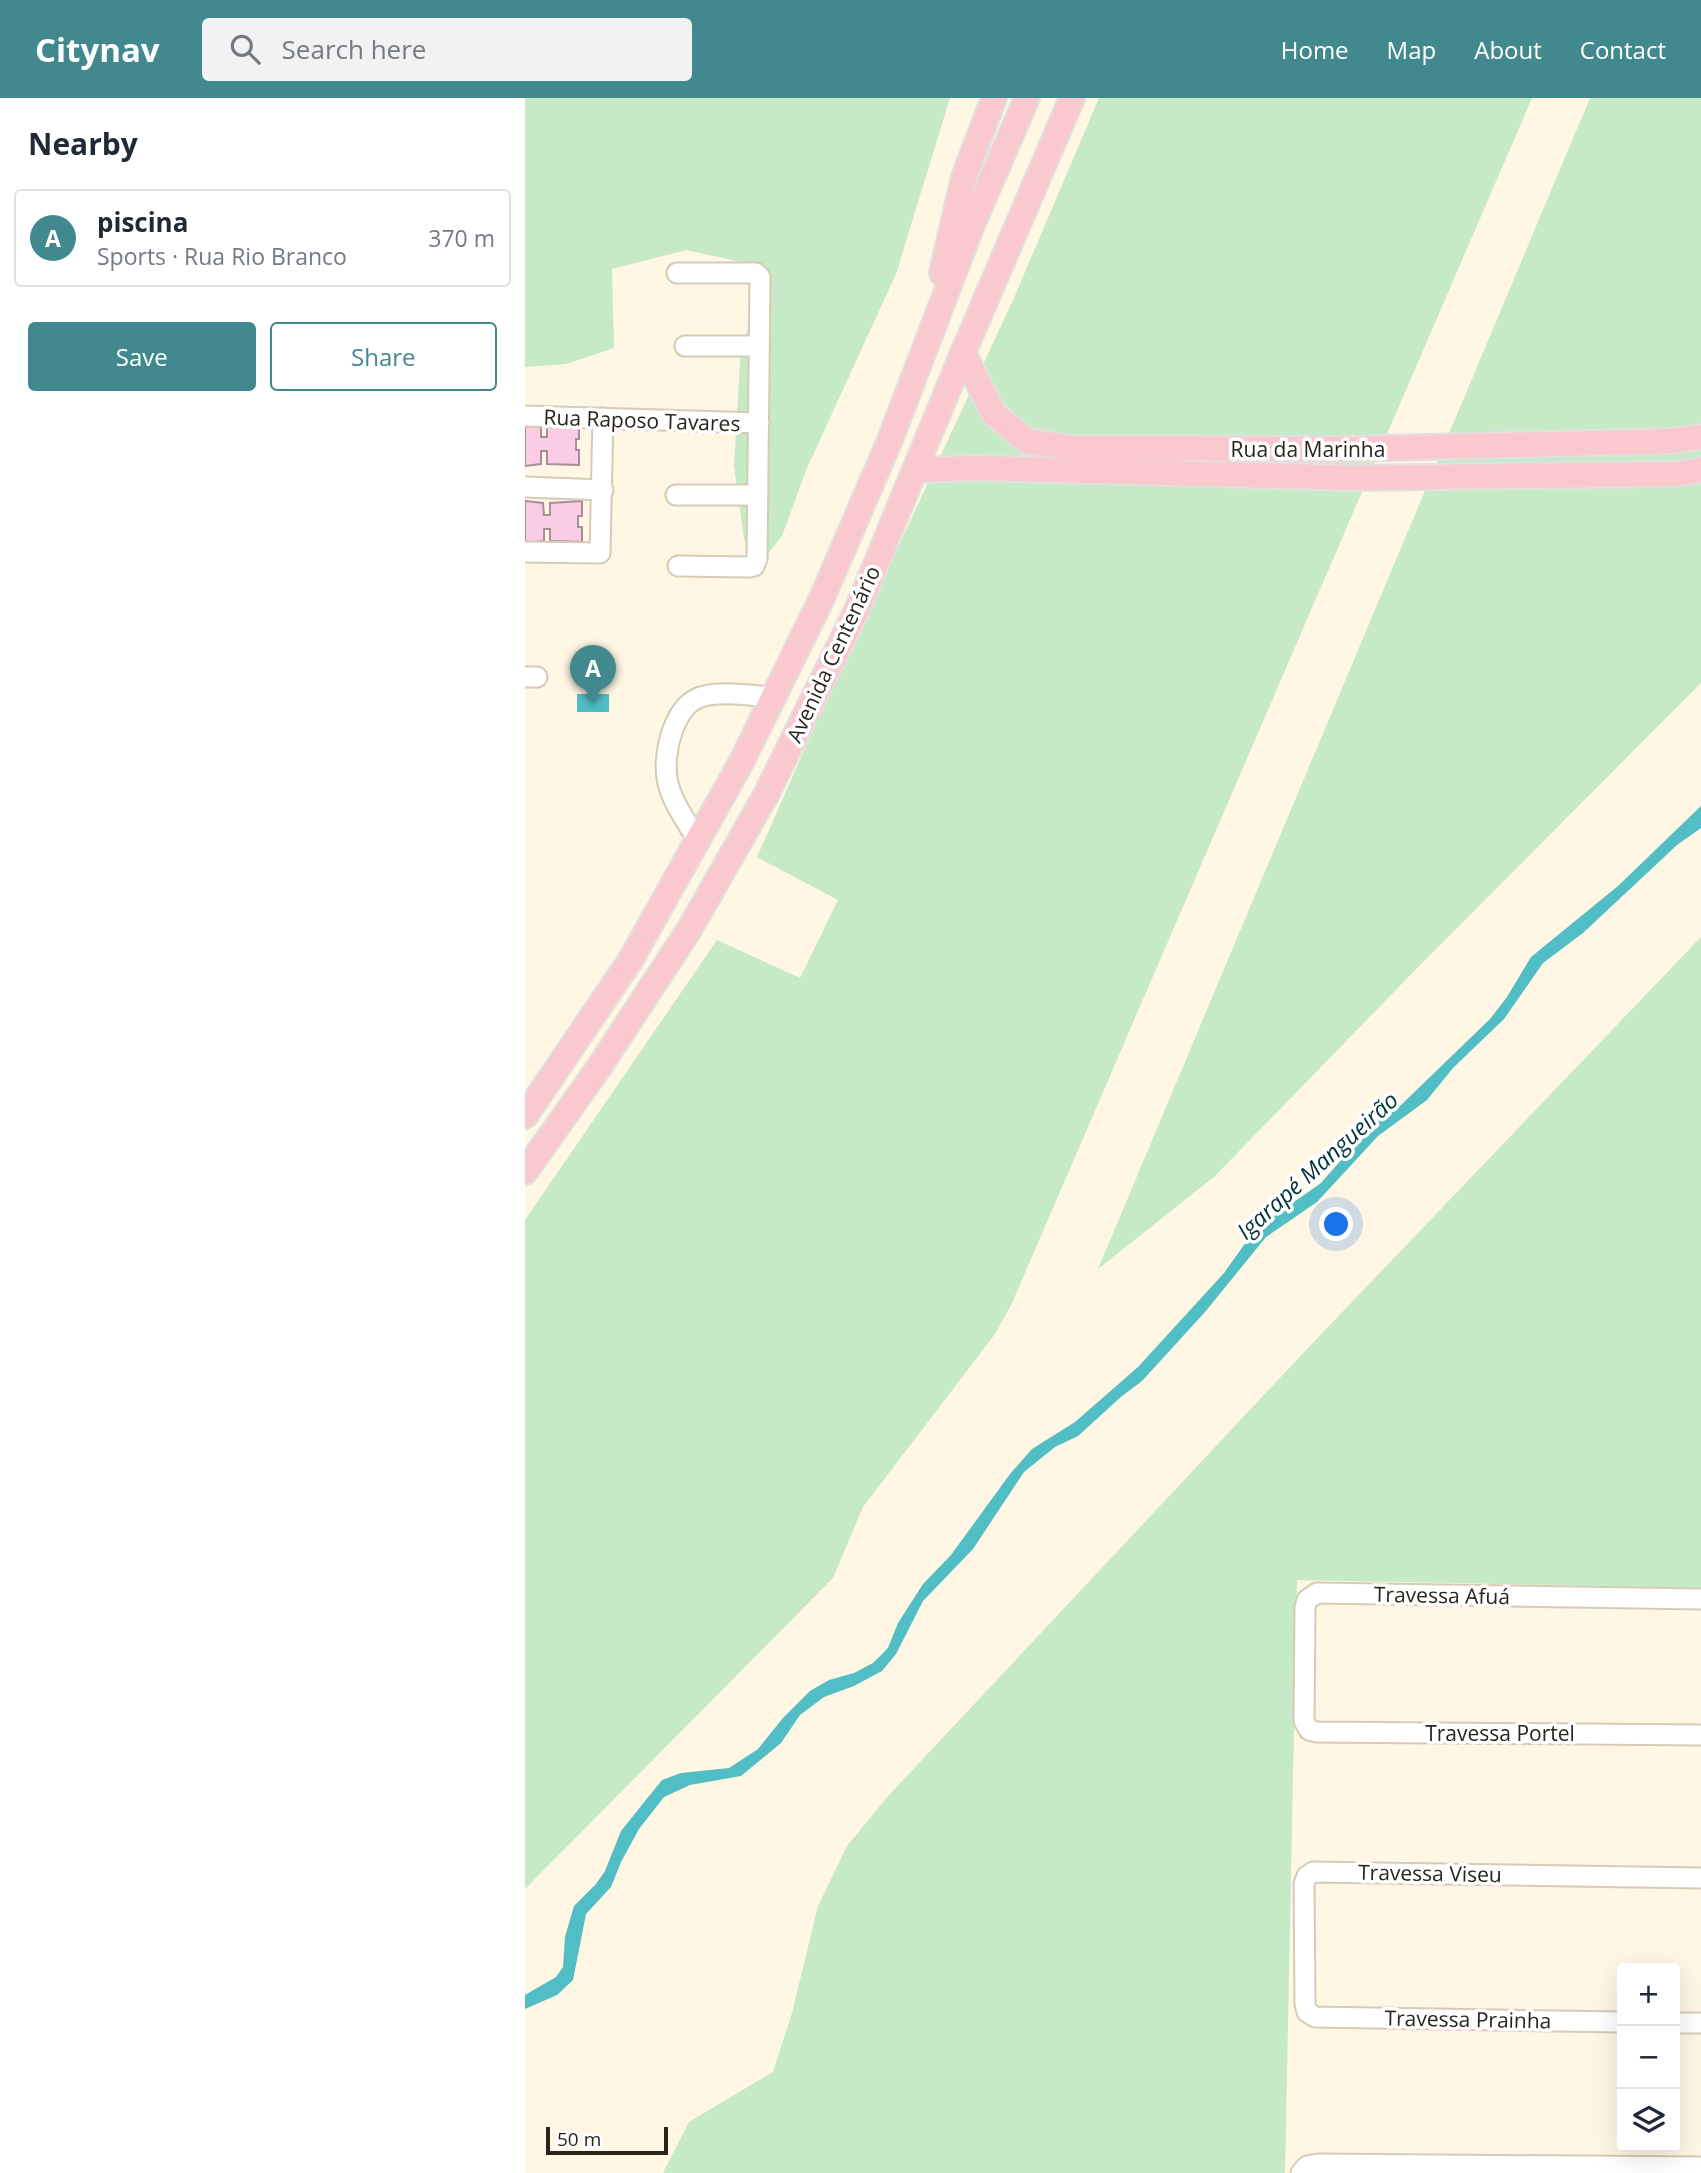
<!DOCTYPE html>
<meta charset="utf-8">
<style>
:root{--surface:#fff;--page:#f2f2f3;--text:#1f2937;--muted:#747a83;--line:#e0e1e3;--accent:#42898f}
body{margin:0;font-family:"Open Sans",sans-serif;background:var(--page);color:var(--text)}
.controls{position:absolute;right:21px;bottom:21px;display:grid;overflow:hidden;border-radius:7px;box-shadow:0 7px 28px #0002}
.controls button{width:63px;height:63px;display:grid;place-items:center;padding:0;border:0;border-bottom:2px solid var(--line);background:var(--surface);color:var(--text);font:35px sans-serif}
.scale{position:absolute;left:21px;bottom:18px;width:122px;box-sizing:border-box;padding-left:7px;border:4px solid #29251d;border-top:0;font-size:19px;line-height:24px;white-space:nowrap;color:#29251d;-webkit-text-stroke:5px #fff;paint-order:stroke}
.you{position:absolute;left:812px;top:1127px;width:24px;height:24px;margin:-18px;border:5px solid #fff;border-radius:50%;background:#1a73e8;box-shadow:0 0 0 10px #1a73e833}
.badge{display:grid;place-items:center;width:46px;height:46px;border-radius:50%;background:var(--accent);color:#fff;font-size:23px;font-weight:700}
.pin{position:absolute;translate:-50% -58px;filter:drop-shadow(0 2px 4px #0008)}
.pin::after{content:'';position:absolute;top:37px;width:24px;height:21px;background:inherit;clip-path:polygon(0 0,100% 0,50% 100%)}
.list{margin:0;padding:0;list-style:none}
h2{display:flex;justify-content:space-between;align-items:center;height:91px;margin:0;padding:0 28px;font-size:30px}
h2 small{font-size:23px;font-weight:400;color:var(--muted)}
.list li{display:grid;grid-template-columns:46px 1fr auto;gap:21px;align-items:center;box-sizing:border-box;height:98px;margin:0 14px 14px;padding:0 14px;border:2px solid var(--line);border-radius:7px}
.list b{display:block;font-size:26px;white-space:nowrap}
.list p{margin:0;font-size:23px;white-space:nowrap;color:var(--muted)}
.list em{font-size:23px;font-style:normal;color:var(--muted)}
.actions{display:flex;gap:14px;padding:21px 28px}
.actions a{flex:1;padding:16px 0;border:2px solid var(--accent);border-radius:7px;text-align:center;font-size:24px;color:var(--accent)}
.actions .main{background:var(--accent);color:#fff}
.icon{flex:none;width:38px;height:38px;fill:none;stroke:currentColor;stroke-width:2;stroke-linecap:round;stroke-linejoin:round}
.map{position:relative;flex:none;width:1176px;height:2075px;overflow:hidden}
header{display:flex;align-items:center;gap:42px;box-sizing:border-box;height:98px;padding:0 35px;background:var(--accent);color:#fff}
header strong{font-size:33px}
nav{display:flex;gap:38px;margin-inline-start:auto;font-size:24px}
.search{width:490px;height:63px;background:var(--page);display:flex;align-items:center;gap:18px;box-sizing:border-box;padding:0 24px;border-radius:7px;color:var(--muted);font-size:26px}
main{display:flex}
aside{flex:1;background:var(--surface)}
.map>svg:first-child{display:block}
.green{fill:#c5eac5}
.water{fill:#51bdc4}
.building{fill:#facde5;stroke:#a68f9b;stroke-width:2}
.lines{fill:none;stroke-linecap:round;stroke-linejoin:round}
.minor-casing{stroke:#d6cbb5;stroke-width:23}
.major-casing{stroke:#e1e0df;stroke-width:28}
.minor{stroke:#fff;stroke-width:19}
.major{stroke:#fac9cd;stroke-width:24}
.labels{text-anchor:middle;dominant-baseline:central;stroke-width:7;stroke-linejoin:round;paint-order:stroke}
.street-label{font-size:21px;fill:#29251d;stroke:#fff}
.water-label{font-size:23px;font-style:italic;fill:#003437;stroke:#fff}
</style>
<header>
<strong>Citynav</strong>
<div class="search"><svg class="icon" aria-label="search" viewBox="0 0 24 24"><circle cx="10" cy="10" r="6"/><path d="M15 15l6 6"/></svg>Search here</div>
<nav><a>Home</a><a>Map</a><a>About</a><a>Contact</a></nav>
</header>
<main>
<aside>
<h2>Nearby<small></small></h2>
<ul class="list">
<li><span class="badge">A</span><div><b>piscina</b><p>Sports · Rua Rio Branco</p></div><em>370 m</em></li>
</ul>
<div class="actions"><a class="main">Save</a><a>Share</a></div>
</aside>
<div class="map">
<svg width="1176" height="2075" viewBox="0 0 1176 2075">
<rect width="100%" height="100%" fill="#fff6e4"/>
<g class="green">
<polygon points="0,0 425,0 371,176 282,370 257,438 232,470 219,441 209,367 216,248 229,216 226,166 161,152 87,171 89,250 41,266 0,269"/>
<polygon points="574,0 1007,0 487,1205 470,1236 338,1409 308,1480 0,1791 0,1122 192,842 275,880 313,802 232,759 288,632 489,200"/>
<polygon points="1065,0 1176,0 1176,585 898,864 690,1078 573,1171"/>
<polygon points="1176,839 1176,1490 772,1482 760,2075 138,2075 164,2024 248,1974 267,1915 293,1808 322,1748 365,1696 781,1252"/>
</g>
<g class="water">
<rect x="52" y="596" width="32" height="18"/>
<polygon points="1176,708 1176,730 1152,747 1058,835 1018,865 979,921 928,970 902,1002 853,1038 792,1104 741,1139 680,1214 617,1283 597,1298 553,1338 530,1349 499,1374 448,1451 398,1503 371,1556 357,1573 329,1588 299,1599 275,1617 256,1645 216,1678 165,1687 139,1699 114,1731 96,1764 86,1789 61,1816 48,1882 32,1897 0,1911 0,1897 31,1879 38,1869 40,1839 49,1808 71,1786 80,1773 96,1733 137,1682 156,1675 204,1670 233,1651 258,1620 285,1593 304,1582 329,1575 348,1565 363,1550 373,1525 398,1486 426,1457 485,1376 507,1351 550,1324 613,1269 699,1175 724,1140 745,1121 796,1085 847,1027 875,1008 965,921 982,899 1006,859 1093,788"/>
</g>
<g class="building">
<polygon points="54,325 54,341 51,341 51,352 54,352 54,367 22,366 22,353 16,353 16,366 0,368 0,326 16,328 16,339 22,339 22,327"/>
<polygon points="0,403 18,405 19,417 25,417 25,405 57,403 57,418 53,418 53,429 57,429 57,444 25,443 25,431 19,431 19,443 0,445"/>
</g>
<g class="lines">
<defs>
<g id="minor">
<polyline points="152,175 231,175 235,179 232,461 229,468 224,469 153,468"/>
<polyline points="160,248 234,248"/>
<polyline points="0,318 234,325"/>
<polyline points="0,389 78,392"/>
<polyline points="151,397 233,397"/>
<polyline points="0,454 75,455 78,320"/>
<polyline points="0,579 12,579"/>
<path d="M173 743C162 724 145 702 142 680 138 654 149 605 179 598 201 593 226 598 249 599"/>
<polyline points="1176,1501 792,1495 782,1502 780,1510 779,1623 784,1632 792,1634 1176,1637"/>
<polyline points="1097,1924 790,1919 782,1914 780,1906 779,1786 782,1778 788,1774 1176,1780"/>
<polyline points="1150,1925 1176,1925"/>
<polyline points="776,2075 782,2068 793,2066 1176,2069"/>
</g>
<g id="major">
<polyline points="417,175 439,79 469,0"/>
<polyline points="438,255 469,316 502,343 549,350 822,351 1147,343 1176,339"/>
<polyline points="391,372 451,370 828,380 1150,376 1176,372"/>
<polyline points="0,1018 105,863 217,663 297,500 365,342 447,127 502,0"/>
<polyline points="0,1074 75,968 164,832 241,697 332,512 438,255 547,0"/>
</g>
</defs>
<use href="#minor" class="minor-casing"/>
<use href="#major" class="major-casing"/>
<use href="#minor" class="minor"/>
<use href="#major" class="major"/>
</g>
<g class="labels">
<g class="street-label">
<text transform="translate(117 322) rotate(2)">Rua Raposo Tavares</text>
<text x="783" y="351">Rua da Marinha</text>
<text transform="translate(308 556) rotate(-65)">Avenida Centenário</text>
<text transform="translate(917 1497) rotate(1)">Travessa Afuá</text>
<text x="975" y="1635">Travessa Portel</text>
<text transform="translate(905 1775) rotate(1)">Travessa Viseu</text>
<text transform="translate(943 1921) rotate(1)">Travessa Prainha</text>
</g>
<g class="water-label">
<text transform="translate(792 1067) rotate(-42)">Igarapé Mangueirão</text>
</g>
</g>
</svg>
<div class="controls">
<button>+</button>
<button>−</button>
<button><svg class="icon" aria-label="layers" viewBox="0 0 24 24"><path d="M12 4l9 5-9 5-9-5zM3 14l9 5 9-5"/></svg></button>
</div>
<div class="scale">50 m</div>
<div class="you"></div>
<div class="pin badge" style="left:68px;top:605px">A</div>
</div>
</main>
